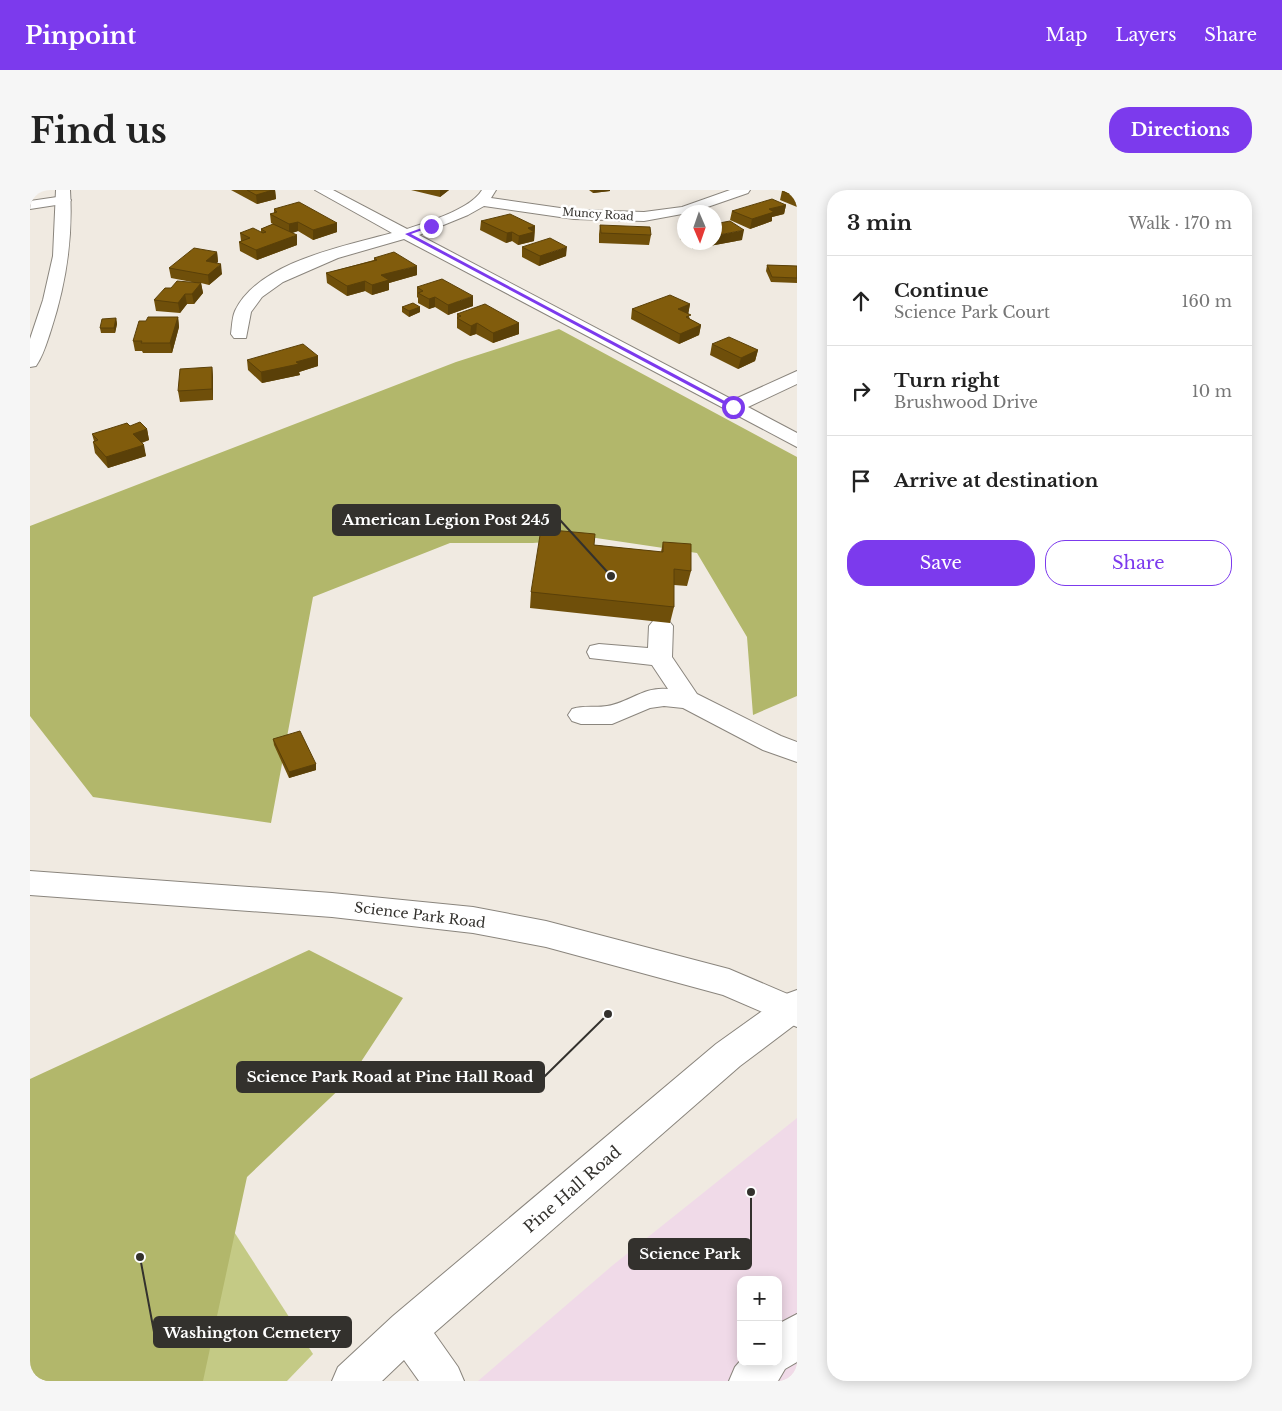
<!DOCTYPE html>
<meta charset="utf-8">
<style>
:root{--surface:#fff;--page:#f6f6f6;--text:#222;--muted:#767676;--line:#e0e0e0;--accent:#7c3aed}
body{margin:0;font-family:"Libre Baskerville",serif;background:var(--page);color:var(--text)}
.controls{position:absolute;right:15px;bottom:15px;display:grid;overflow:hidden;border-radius:10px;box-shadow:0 2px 12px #0003}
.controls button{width:45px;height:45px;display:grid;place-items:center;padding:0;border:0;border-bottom:1px solid var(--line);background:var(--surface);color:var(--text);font:25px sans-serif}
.compass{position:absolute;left:647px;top:15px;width:45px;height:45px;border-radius:50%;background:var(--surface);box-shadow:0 2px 12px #0003;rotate:178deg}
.stop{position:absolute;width:15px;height:15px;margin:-11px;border:4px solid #7c3aed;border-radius:50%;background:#fff}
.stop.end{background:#7c3aed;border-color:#fff;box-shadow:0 1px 5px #0008}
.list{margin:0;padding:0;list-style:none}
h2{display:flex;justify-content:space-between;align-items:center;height:65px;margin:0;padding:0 20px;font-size:21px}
h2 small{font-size:16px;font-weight:400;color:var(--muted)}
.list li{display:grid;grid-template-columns:32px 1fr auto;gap:15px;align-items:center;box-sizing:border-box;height:90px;padding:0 20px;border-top:1px solid var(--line)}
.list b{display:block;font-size:19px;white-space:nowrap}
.list p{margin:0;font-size:16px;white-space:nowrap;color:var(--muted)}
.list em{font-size:16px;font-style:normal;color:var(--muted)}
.actions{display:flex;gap:10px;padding:15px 20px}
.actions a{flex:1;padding:11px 0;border:1px solid var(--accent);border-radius:20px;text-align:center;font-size:18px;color:var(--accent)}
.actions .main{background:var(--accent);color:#fff}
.icon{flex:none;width:28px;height:28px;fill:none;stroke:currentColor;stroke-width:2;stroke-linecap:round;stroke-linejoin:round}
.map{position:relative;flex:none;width:767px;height:1191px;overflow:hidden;border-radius:20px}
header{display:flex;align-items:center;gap:30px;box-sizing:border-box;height:70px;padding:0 25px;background:var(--accent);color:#fff}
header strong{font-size:24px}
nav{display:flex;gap:28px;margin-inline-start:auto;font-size:18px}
.intro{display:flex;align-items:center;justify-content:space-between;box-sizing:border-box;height:120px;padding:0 30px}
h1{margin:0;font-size:35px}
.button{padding:12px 22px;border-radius:20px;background:var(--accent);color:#fff;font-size:18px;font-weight:700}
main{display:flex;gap:30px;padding:0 30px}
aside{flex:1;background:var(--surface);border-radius:20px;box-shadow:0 2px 12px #0003}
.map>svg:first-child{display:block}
.commercial{fill:#f0dae8;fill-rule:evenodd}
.green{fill:#c4ca85}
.forest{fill:#b2b76b}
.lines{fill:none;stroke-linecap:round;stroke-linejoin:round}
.minor-casing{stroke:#8a857d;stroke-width:2}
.major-casing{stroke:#8a857d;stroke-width:2}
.minor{fill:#fff;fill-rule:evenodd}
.major{fill:#fff;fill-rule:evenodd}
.wall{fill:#6f4f0a}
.shaded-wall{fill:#5a4008}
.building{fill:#815c0c;stroke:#5a4008}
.route{fill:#7c3aed}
.labels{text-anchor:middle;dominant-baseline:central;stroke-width:5;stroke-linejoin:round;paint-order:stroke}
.far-street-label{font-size:11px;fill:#33312d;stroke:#fff}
.street-label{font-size:14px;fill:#33312d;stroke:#fff}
.near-street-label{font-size:16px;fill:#33312d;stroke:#fff}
.leader{fill:none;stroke:#33312d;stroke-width:2}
.callout-dot{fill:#33312d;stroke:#fff;stroke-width:2}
.callout{fill:#33312d;stroke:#33312d;stroke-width:2}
.callout-label{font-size:15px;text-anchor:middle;font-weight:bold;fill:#fff}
</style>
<header>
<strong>Pinpoint</strong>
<nav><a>Map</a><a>Layers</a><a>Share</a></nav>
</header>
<div class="intro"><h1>Find us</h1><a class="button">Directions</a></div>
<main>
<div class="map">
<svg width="767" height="1191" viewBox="0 0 767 1191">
<rect width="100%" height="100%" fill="#f0eae1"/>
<path class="commercial" d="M767 928V1191H448L583 1075ZM711 1090H748V1172H711Z"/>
<polygon class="green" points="111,898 283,1164 257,1191 0,1191"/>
<g class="forest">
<polygon points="529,139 767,267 767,506 723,525 717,447 667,363 566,348 503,353 420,353 283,407 241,633 63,607 0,526 0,336 426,172"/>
<polygon points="279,760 373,808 319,890 217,987 173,1191 0,1191 0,889"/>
</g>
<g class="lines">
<defs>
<g id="minor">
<path d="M285 0H303L377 39C398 32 441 19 452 0H466L461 8 544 20 614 22 652 17 700 0H720L718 3 663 22 614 31 544 29 454 16 438 25 389 45 703 210 767 181V194L718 217 767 243V257L374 49 308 68 253 92 232 107 221 122 216 148H204L201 144C202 137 202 128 205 121 228 72 315 56 362 43Z"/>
<polygon points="34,6 41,10 39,13 0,19 0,11"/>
<path d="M631 428 639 431 643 436 642 467 667 504 751 546 767 552V572L733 560 653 518 634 516 620 518 582 534H551L542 531 538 525 542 519C554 515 565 518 577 516 598 513 614 496 638 499L622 475 560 468 557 462 560 456 569 454 618 458 619 436 623 431Z"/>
<polygon points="767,800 767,833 710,876 404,1143 428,1177 434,1191 389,1191 374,1170 352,1191 302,1191 308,1177 363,1126 686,854 756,804"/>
<polygon points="767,1124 767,1172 755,1179 748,1191 699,1191 705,1177 711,1170 711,1172 748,1172 748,1134"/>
</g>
<g id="major">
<path d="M26 0H40C43 48 36 94 21 140 17 152 13 166 6 176L0 177V149L13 110 23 66Z"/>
<polygon points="0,681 302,703 443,717 516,731 699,779 767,808 767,837 693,805 516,757 443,743 302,727 0,705"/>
</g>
</defs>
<use href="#minor" class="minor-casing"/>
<use href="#major" class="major-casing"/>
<use href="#minor" class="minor"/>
<use href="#major" class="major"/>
</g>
<g class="wall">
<polygon points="201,0 245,0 246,9 227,14"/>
<polygon points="381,0 419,0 410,7"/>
<polygon points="559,0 580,0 580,1 563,3"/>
<polygon points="767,0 767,17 750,10 752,1"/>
<polygon points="756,15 754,24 742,27 742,31 720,39 700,30 702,21"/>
<polygon points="244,19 307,33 307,42 283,50 268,41 262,43 267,55 227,70 210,61 209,52 211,51 210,43 231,42 231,39 243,34 241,33 240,24 244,23"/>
<polygon points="451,31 505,36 504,51 488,55 482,51 476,53 450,40"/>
<polygon points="570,35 621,45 619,55 569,53 569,44"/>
<polygon points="651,39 654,39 654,52 684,52 712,50 663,59 650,49"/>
<polygon points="492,57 536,66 509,76 492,67"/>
<polygon points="187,62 188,72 186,73 192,84 179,95 171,93 173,103 164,114 157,114 150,123 126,121 124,110 141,98 167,93 141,88 139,78"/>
<polygon points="344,68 387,85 359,93 359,100 342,105 335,101 317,106 297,93 296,83 344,70"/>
<polygon points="737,75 767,76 767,93 741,92 736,81"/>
<polygon points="387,97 443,116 418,125 405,117 399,119 388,113 388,108 387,107"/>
<polygon points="660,114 658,124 660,129 671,135 669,145 649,154 601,129 602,119"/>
<polygon points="372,117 390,117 390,122 379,127 372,122"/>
<polygon points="427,124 489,133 489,144 463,153 446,144 440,146 427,138"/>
<polygon points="148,127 149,137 142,163 113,163 112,161 105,161 103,151 116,131"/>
<polygon points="86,128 87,134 85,143 71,143 70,138"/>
<polygon points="682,154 728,160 725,171 708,179 680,165"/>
<polygon points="288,166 288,176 269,182 270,185 232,193 218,180 217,170"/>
<polygon points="182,177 183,188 183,210 150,212 148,201"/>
<polygon points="100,236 117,239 119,250 112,253 116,266 78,278 65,263 63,252 64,251 62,244"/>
<polygon points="633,352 661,381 657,396 644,395 644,417 640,433 500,418 501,402 564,355 631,362"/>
<polygon points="243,549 286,574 286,580 259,588 244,555"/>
</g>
<g class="shaded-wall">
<polygon points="243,0 245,0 246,9 227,14 226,5"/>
<polygon points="410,0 419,0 410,7"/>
<polygon points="564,0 580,0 580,1 563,3"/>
<polygon points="756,15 754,24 742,27 742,31 720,39 722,29 739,19"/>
<polygon points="268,32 268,41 259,44 259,34"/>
<polygon points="307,33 307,42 283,50 283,40"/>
<polygon points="505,36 504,51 488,55 489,46 498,38"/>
<polygon points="714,40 712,50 663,59 664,52 684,52 684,46"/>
<polygon points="482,42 482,51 476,53 477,43"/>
<polygon points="267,45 267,55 227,70 226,60"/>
<polygon points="537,57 536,66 509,76 510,66"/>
<polygon points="187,62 188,72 177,81 176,71"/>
<polygon points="191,74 192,84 179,95 178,85"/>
<polygon points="387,76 387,85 359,93 359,100 342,105 342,95 351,85"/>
<polygon points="335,91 335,101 317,106 317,96"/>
<polygon points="171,93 173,103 164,114 162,104"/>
<polygon points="155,104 157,114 150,123 148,113"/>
<polygon points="443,106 443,116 418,125 418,115"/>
<polygon points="405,107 405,117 399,119 399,109"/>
<polygon points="660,114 658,125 648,119"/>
<polygon points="390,117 390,122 379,127 379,121"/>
<polygon points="148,127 149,137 142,163 140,153"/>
<polygon points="86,128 87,134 85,143 84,138"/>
<polygon points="447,133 446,144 440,146 441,136"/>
<polygon points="489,133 489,144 463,153 463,143"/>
<polygon points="671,135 669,145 649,154 650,144"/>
<polygon points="728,160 725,171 708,179 711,168"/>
<polygon points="288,166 288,176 269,182 270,185 232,193 231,182"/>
<polygon points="182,177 183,188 183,210 182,199"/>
<polygon points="117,239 119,250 106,254 103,244"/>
<polygon points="114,255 116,266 78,278 76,267"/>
<polygon points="286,574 286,580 259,588 259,582"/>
</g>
<g class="building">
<polygon points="217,0 243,0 226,5"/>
<polygon points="755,0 767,0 767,7 752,1"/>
<polygon points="742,9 756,15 739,19 744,22 722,29 702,21"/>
<polygon points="269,12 307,33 283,40 268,32 259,34 240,24 247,22 244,19"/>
<polygon points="480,24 505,36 498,38 504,42 489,46 482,42 477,43 451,31"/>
<polygon points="700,31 714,40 684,46 684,34"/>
<polygon points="243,34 267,45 226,60 209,52 220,48 210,43 223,38 233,43 236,42 231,39"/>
<polygon points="570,35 620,37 621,45 571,43"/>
<polygon points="520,48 537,57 510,66 492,57"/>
<polygon points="164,58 187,62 176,71 191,74 178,85 139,78"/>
<polygon points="364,62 387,76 351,85 359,90 342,95 335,91 317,96 296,83 347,70 344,68"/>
<polygon points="737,75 767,76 767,88 742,87"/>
<polygon points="412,89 443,106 418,115 405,107 399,109 388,103 393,101 387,97"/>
<polygon points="147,91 171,93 162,104 155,104 148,113 124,110 135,98 141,98"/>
<polygon points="640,105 660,114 648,119 661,125 656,127 671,135 650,144 602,119"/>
<polygon points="383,113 390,117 379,121 372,117"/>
<polygon points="455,114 489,133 463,143 447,133 441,136 427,128 431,126 427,124"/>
<polygon points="118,127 148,127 140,153 111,153 112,151 103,151 109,131 116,131"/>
<polygon points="86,128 84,138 70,138 72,129"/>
<polygon points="699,147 728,160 711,168 682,154"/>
<polygon points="273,154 288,166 266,172 269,174 231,182 217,170"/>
<polygon points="182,177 182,199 148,201 150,179"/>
<polygon points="110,232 117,239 103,244 114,255 76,267 63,252 68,250 62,244 97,233 100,236"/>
<polygon points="511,339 565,344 564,355 633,362 633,352 661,354 661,381 644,379 644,417 501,402"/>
<polygon points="270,541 286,574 259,582 243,549"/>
</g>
<polygon class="route" points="400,35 404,36 381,44 706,217 701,218 375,44"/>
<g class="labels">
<g class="far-street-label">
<text transform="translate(568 24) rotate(4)">Muncy Road</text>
</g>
<g class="street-label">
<text transform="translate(390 725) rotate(7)">Science Park Road</text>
</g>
<g class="near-street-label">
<text transform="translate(542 999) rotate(-41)">Pine Hall Road</text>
</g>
</g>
<path class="leader" d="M581 386L530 330M578 824L514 887M721 1002L721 1064M110 1067L124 1142"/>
<g class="callout-dot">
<circle cx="581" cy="386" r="5"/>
<circle cx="578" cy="824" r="5"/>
<circle cx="721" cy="1002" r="5"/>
<circle cx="110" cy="1067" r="5"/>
</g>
<g class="callout">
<rect x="303" y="315" width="227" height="30" rx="5"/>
<rect x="207" y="872" width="307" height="30" rx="5"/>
<rect x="599" y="1049" width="122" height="30" rx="5"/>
<rect x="124" y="1127" width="197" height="30" rx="5"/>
</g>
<g class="callout-label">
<text x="416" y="335">American Legion Post 245</text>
<text x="360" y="892">Science Park Road at Pine Hall Road</text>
<text x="660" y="1069">Science Park</text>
<text x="222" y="1148">Washington Cemetery</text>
</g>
</svg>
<div class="controls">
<button>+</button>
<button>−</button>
</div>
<svg class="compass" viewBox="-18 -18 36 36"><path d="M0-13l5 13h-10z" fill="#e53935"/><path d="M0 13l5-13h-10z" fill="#767676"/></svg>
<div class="stop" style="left:703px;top:217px"></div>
<div class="stop end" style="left:401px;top:36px"></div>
</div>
<aside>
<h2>3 min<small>Walk · 170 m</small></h2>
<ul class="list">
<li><svg class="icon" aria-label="ahead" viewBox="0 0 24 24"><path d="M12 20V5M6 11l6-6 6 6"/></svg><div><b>Continue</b><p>Science Park Court</p></div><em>160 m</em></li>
<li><svg class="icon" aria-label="right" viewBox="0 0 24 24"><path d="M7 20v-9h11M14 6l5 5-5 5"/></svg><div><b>Turn right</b><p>Brushwood Drive</p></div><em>10 m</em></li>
<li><svg class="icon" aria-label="arrive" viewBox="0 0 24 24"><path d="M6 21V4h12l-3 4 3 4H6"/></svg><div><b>Arrive at destination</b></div></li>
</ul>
<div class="actions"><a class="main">Save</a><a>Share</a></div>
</aside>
</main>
